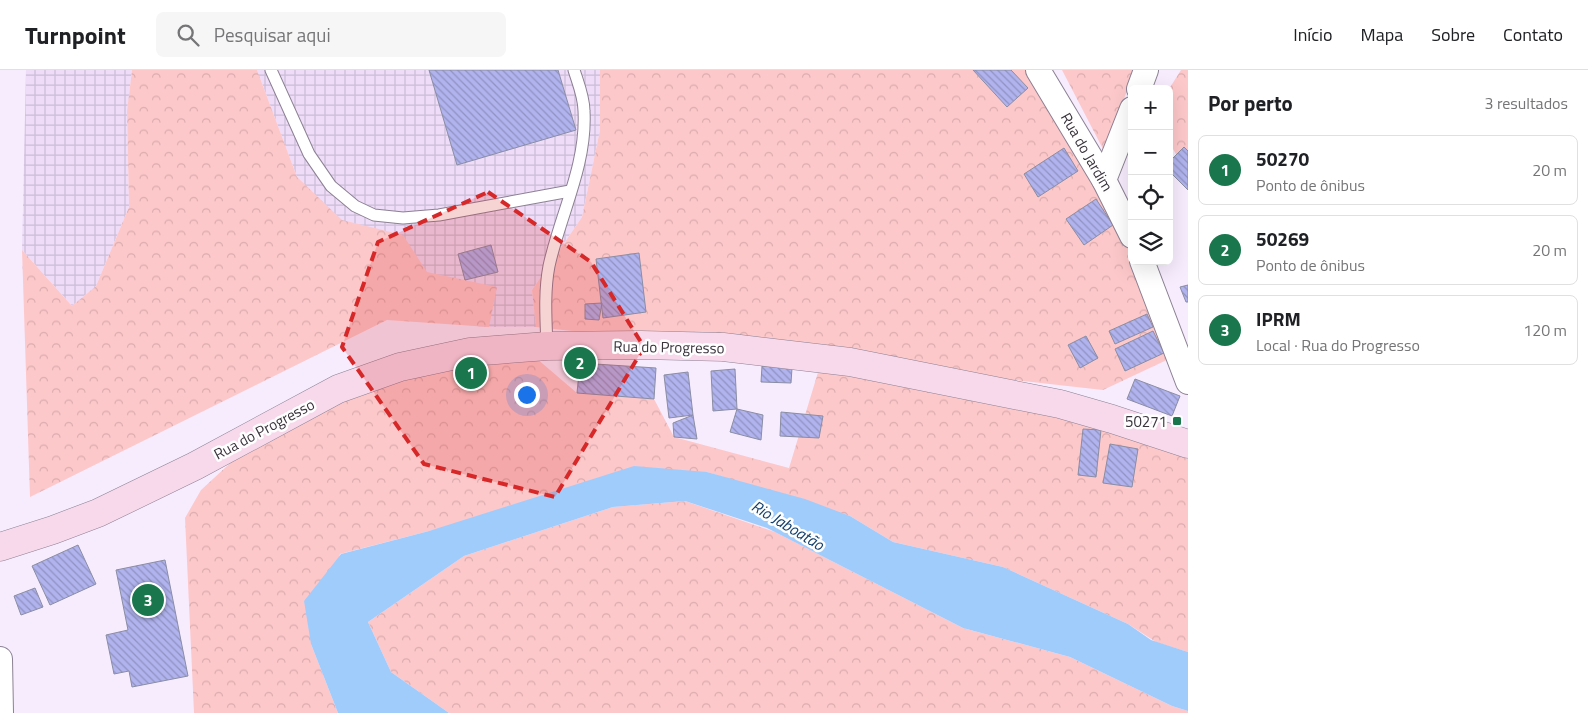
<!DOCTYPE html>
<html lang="pt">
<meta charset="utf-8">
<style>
:root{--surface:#fff;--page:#f6f6f6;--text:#202124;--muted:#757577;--line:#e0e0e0;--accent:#1a774d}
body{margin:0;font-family:"Titillium Web",sans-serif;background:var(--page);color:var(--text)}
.controls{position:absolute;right:15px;top:15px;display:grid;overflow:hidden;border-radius:8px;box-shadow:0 5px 20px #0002}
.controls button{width:45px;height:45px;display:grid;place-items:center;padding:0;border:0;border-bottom:1px solid var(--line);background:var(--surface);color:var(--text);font:25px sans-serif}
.you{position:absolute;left:526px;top:324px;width:18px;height:18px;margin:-12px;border:4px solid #fff;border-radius:50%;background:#1a73e8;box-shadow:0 0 0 8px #1a73e833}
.badge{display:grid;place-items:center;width:32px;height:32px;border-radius:50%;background:var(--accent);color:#fff;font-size:16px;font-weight:700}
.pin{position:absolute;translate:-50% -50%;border:2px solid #fff;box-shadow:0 1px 5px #0006}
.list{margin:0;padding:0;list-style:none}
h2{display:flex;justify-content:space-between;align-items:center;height:65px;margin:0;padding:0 20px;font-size:21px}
h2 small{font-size:16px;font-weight:400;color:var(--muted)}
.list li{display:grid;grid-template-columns:32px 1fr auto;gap:15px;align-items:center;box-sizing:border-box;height:70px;margin:0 10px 10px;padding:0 10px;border:1px solid var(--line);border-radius:8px}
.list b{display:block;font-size:19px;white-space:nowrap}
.list p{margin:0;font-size:16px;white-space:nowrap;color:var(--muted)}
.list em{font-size:16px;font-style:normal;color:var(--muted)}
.icon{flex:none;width:28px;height:28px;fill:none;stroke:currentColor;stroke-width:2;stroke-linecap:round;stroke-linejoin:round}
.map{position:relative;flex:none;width:1188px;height:643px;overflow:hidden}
header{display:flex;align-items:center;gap:30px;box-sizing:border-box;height:70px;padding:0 25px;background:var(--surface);border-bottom:1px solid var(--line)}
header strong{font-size:24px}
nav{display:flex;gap:28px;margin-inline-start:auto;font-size:18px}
.search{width:350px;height:45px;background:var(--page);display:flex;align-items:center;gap:12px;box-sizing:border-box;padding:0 18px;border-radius:8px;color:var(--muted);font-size:19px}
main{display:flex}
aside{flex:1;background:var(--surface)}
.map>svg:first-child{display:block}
.industrial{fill:url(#industrial-grid)}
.forest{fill:url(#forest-crowns)}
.water{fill:#a0ccfc}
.building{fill:url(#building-back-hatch);stroke:#8b8da3}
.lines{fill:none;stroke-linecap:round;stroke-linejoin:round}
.lane-casing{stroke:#8c8093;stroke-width:13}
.street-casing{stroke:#8c8093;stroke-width:26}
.secondary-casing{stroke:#8c8093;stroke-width:29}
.lane{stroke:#fff;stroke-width:11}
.street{stroke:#fff;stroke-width:24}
.secondary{stroke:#f7d9eb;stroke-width:28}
.marked{fill:#d62828;fill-opacity:0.2;stroke:#d62828;stroke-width:4;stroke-dasharray:10 6;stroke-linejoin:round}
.poi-dot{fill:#1a774d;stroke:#fefefe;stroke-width:2}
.labels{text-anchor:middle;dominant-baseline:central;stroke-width:5;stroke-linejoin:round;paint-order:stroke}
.street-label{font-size:15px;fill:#39333c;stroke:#fefefe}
.poi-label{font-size:15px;fill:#39333c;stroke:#fefefe;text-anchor:end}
.water-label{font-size:16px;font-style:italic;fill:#123f6b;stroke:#fefefe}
</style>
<header>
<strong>Turnpoint</strong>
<div class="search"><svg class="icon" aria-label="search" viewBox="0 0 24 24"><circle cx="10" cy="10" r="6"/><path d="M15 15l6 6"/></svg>Pesquisar aqui</div>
<nav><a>Início</a><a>Mapa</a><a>Sobre</a><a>Contato</a></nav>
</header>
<main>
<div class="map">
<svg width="1188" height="643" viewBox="0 0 1188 643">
<defs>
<pattern id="industrial-grid" width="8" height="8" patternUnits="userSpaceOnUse" patternTransform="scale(1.25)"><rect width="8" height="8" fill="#eedcf9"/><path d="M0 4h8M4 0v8" fill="none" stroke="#cdbdd6"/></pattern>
<pattern id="forest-crowns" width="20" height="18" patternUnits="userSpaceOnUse" patternTransform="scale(1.25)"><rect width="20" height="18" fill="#fdc8ca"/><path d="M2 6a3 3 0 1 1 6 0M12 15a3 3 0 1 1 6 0" fill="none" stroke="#daacae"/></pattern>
<pattern id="building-back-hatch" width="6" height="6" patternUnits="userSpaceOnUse" patternTransform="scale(1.25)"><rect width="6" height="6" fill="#b0b3ed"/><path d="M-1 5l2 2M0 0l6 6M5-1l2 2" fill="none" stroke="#9092c1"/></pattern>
</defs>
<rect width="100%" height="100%" fill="#f7ecfe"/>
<g class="industrial">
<polygon points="26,0 132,0 127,41 129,137 96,216 72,236 22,180"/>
<polygon points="257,0 600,0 600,60 582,147 532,220 536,257 479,257 433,236 345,176 297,107"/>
</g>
<g class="forest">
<polygon points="132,0 257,0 297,107 342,150 403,165 427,202 497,217 489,257 387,250 30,427 22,180 72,236 96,216 129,137 127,41"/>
<polygon points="600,0 1029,0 1125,167 1132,185 1132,191 1171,288 1103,320 536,257 532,220 582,147 600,60"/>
<polygon points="1062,0 1135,0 1104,81"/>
<polygon points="1181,0 1188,0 1188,105 1169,72 1169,19"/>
<polygon points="536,288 577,323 654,329 674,367 789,398 819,299 1075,348 1188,389 1188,582 1156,572 1128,554 1003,497 893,472 850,446 707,402 429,461 340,484 311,574 338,643 194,643 185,448 201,420 240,384 340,331 401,304"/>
<polygon points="685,431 775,462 963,558 1070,587 1172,636 1188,641 1188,643 449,643 391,602 368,552 464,486 613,437"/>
</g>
<polygon class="water" points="634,396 707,402 805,429 850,446 893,472 1003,497 1128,554 1151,570 1188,582 1188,641 1172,636 1070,587 963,558 767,458 685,431 613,437 464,486 368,552 391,602 449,643 338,643 311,574 304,531 341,484 429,461"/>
<g class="building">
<polygon points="429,0 558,0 576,60 457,95"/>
<polygon points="973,0 1011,0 1028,18 1007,37"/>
<polygon points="1184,77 1188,81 1188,120 1169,101 1169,92"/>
<polygon points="1064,78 1078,101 1038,127 1024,104"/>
<polygon points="1096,129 1113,155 1084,175 1066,149"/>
<polygon points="491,175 498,202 465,210 458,184"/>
<polygon points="639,183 646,242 603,248 596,189"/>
<polygon points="1188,215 1188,232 1186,232 1180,217"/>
<polygon points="602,233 599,250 585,249 585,234"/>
<polygon points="1147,244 1153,257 1115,274 1109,261"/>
<polygon points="1153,261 1164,283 1125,301 1115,279"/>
<polygon points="1086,266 1098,288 1080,298 1068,275"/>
<polygon points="580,293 656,298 654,329 577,323"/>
<polygon points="762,296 792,298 791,313 761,312"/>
<polygon points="735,299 737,339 713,341 711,301"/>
<polygon points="688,302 693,345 669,348 664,305"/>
<polygon points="1135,309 1180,326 1172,346 1127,329"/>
<polygon points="737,339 763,345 761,370 730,362"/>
<polygon points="781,342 823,346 819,368 780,366"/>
<polygon points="693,345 697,369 674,367 673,353"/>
<polygon points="1083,359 1101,360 1096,407 1078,405"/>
<polygon points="1110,374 1138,379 1132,417 1103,413"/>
<polygon points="78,475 96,514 50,535 32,496"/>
<polygon points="165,490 188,606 132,617 129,601 114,604 106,565 128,560 116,500"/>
<polygon points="35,518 43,537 21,545 14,526"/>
</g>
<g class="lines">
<defs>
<g id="lane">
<polyline points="271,0 309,84 331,116 355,136 374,145 403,148 439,145 570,121"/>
<path d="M547 276C546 250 544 222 549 196 560 145 587 95 584 41 584 27 578 13 574 0"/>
</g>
<g id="street">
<polyline points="1038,0 1104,110 1132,166"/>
<polyline points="1139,19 1146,0"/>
<polyline points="1104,110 1132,39"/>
<polyline points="1142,191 1188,312"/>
<polyline points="0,589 1,643"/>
</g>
<polyline id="secondary" points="0,477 53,460 98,443 195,396 338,319 400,297 470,282 547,276 641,275 723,277 850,292 1060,334 1112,349 1188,374"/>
</defs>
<use href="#lane" class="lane-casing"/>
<use href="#street" class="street-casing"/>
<use href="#secondary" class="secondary-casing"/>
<use href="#lane" class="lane"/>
<use href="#street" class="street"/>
<use href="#secondary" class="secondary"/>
</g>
<path class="marked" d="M488 122 591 192 644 277 555 427 424 394 342 277 378 172Z"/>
<rect class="poi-dot" x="1172" y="346" width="10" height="10" rx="2.5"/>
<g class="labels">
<g class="street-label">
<text transform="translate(1087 82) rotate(60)">Rua do Jardim</text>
<text transform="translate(669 277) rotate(1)">Rua do Progresso</text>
<text transform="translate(264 359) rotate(-28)">Rua do Progresso</text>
</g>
<g class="poi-label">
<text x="1167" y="351">50271</text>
</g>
<g class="water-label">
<text transform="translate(788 455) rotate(31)">Rio Jaboatão</text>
</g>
</g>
</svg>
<div class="controls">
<button>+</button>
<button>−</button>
<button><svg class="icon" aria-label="locate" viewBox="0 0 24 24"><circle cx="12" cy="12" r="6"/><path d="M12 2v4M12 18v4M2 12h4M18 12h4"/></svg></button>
<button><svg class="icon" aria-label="layers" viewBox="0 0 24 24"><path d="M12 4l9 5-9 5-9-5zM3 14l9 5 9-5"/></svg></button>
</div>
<div class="you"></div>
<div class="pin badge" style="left:471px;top:303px">1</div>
<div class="pin badge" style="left:580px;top:293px">2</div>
<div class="pin badge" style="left:148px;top:530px">3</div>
</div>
<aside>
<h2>Por perto<small>3 resultados</small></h2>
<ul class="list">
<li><span class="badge">1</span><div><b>50270</b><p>Ponto de ônibus</p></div><em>20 m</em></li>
<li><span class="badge">2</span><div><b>50269</b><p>Ponto de ônibus</p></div><em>20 m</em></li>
<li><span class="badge">3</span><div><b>IPRM</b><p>Local · Rua do Progresso</p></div><em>120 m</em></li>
</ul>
</aside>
</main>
